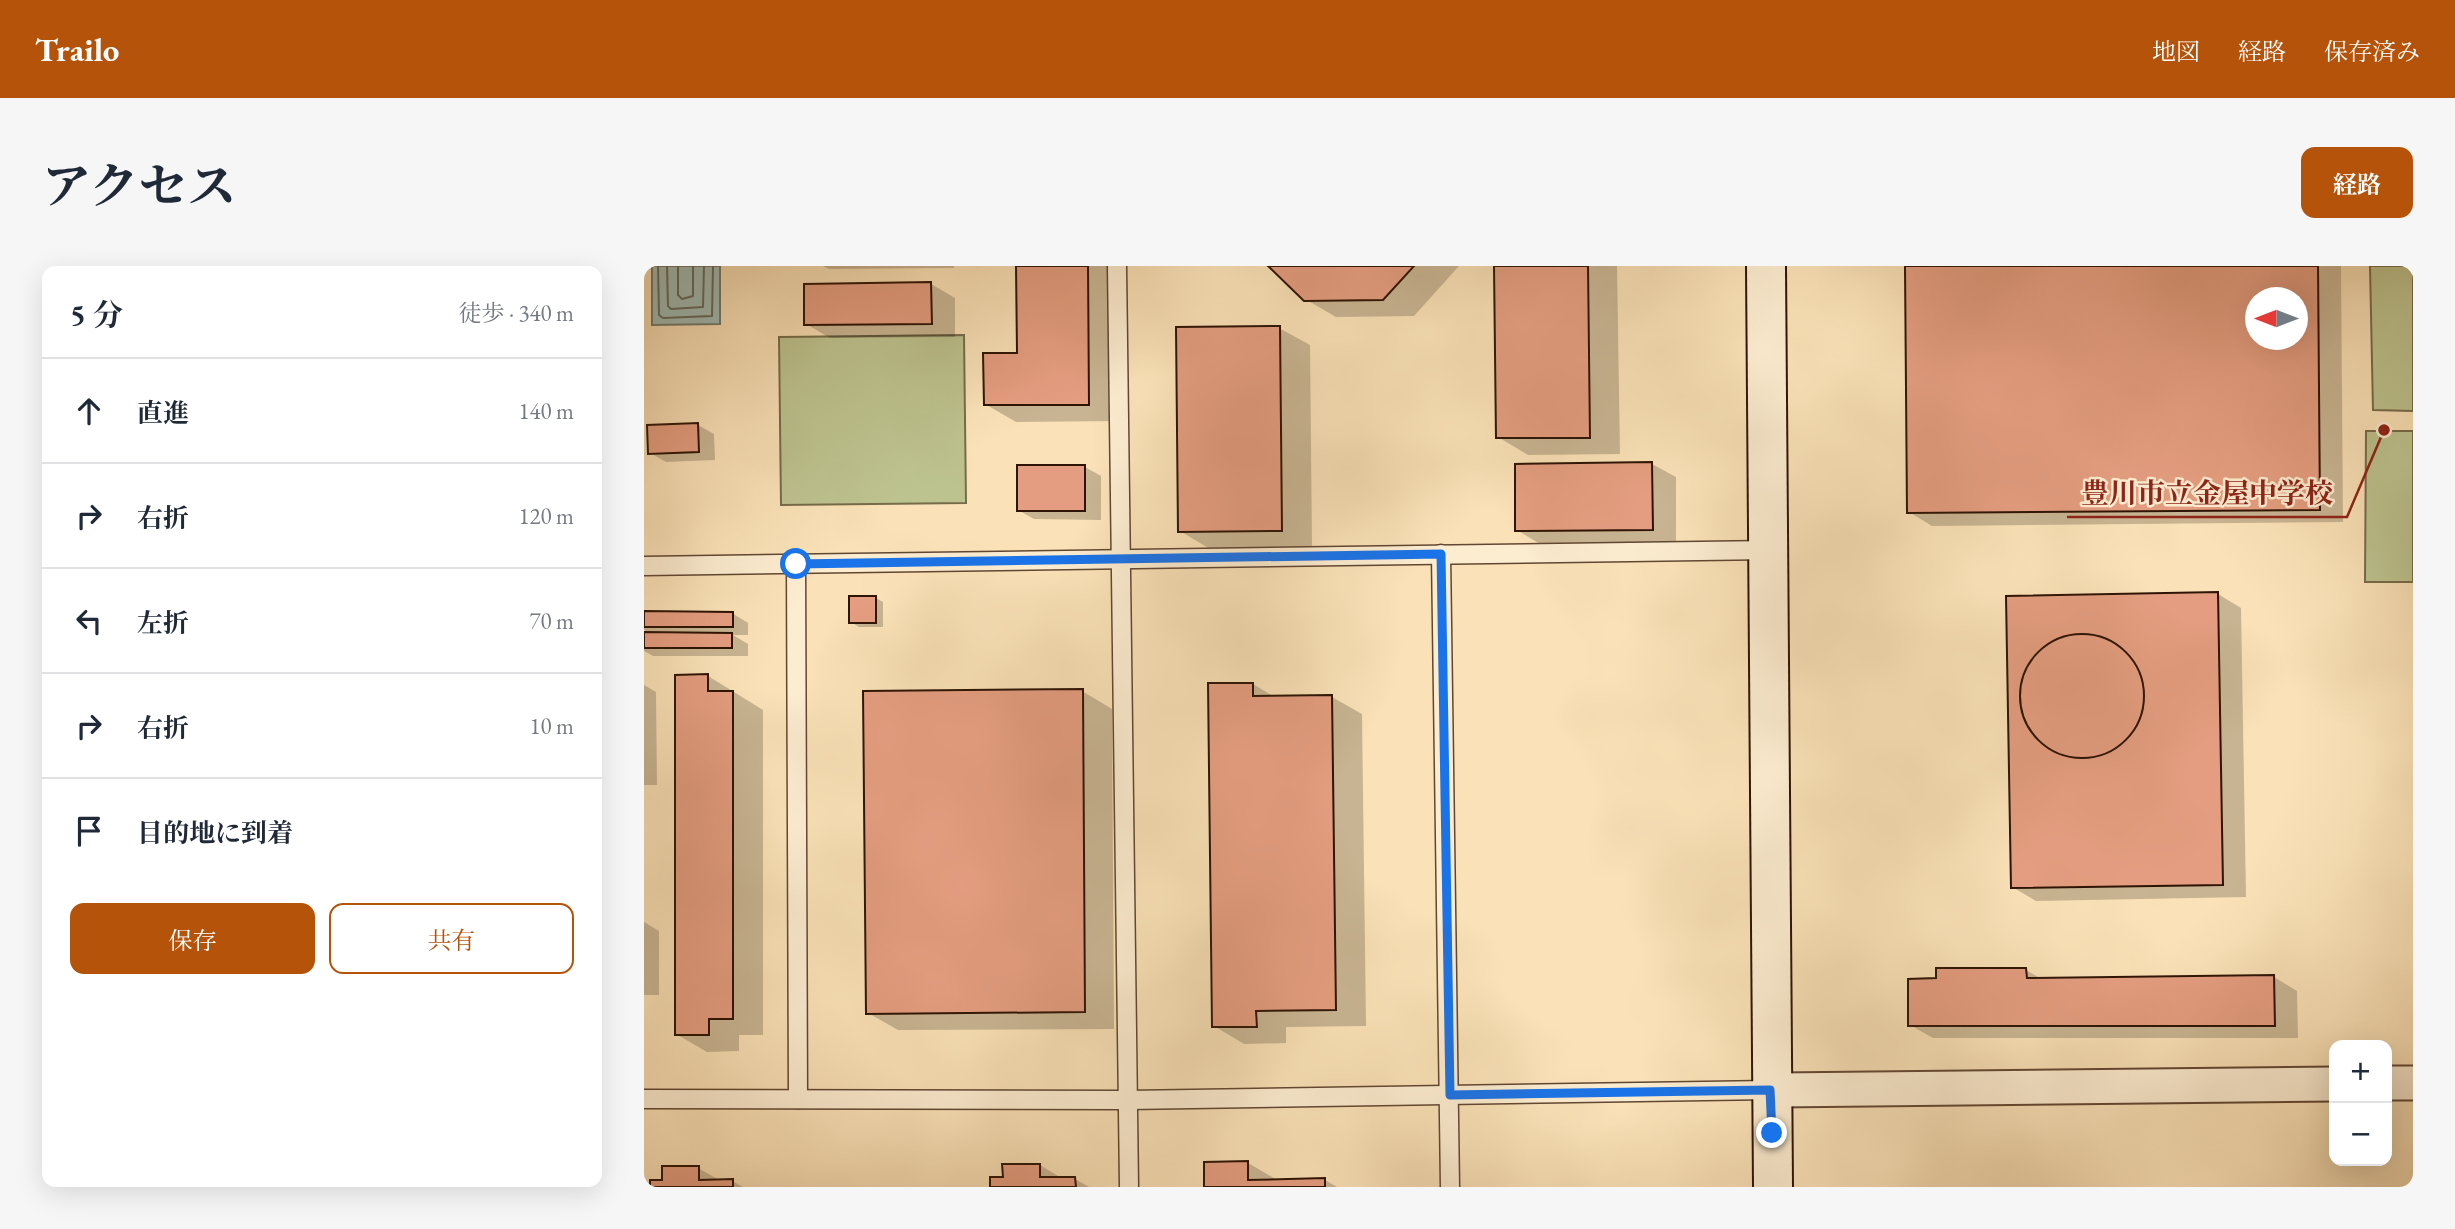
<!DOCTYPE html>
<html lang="ja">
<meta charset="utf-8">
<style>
:root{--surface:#fff;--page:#f6f6f7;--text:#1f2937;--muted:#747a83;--line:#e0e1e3;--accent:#b45309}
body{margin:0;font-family:"EB Garamond","Noto Serif JP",serif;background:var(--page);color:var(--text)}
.controls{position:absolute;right:21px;bottom:21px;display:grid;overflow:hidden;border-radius:14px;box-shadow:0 7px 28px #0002}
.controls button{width:63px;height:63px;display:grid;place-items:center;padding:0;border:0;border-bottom:2px solid var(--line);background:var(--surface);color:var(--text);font:35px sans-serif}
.compass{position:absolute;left:1601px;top:21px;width:63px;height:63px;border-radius:50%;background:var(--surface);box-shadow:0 7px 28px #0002;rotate:270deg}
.stop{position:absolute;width:21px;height:21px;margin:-16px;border:5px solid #1a73e8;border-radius:50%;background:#fff}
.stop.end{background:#1a73e8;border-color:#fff;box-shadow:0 2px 7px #0008}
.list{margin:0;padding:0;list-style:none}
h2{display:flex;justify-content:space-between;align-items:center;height:91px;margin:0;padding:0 28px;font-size:30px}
h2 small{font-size:23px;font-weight:400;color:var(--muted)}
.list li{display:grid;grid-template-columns:46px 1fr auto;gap:21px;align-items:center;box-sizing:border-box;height:105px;padding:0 28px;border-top:2px solid var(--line)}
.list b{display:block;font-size:26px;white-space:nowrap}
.list em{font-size:23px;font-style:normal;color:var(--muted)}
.actions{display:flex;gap:14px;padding:21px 28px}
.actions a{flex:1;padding:16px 0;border:2px solid var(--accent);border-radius:14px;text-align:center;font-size:24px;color:var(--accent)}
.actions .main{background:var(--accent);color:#fff}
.icon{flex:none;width:38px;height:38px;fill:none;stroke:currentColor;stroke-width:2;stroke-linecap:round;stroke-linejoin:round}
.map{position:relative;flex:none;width:1769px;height:921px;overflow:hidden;border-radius:14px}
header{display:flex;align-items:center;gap:42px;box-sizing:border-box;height:98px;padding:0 35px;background:var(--accent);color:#fff}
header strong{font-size:33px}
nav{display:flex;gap:38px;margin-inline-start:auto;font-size:24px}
.intro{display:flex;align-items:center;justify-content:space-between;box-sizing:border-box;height:168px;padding:0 42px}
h1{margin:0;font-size:49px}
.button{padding:18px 32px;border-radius:14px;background:var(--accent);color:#fff;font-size:24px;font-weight:700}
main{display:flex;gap:42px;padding:0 42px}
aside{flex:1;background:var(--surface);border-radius:14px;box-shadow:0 7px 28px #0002}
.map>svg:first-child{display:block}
.green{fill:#bdc38f;stroke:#766c4a;stroke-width:2}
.water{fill:#9fbcb5;stroke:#72796f;stroke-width:2}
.shadow{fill:#0003;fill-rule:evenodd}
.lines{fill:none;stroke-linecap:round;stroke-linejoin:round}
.shore{stroke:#66685d;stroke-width:2}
.building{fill:#e49d80;stroke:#2e1405;stroke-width:2;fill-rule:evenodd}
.lane-casing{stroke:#614732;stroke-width:21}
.street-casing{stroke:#614732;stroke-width:37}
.secondary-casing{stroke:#2e1405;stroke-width:42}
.lane{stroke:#fcecd0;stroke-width:18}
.street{stroke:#fcecd0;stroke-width:33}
.secondary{stroke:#fcecd0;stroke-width:38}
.route{stroke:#1a73e8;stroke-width:9}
.leader{fill:none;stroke:#8f2418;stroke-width:2.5}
.callout-dot{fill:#8f2418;stroke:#fcecd0;stroke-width:2.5}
.callout-label{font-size:28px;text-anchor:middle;font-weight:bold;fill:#8f2418;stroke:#fcecd0;stroke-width:5;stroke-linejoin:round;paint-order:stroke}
</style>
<header>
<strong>Trailo</strong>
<nav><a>地図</a><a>経路</a><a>保存済み</a></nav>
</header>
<div class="intro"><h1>アクセス</h1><a class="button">経路</a></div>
<main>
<aside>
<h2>5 分<small>徒歩 · 340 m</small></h2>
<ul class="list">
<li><svg class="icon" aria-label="ahead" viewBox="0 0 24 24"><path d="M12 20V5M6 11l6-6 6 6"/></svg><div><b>直進</b></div><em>140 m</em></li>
<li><svg class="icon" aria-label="right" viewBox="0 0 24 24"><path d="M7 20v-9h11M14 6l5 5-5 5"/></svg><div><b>右折</b></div><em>120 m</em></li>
<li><svg class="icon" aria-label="left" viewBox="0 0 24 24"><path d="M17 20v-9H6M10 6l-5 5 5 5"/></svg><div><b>左折</b></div><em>70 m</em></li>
<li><svg class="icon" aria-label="right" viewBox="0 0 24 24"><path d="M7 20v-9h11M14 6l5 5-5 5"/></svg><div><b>右折</b></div><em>10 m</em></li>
<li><svg class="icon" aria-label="arrive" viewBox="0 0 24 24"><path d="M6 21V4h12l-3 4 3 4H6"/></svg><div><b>目的地に到着</b></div></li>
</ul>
<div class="actions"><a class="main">保存</a><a>共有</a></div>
</aside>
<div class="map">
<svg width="1769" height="921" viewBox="0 0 1769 921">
<rect width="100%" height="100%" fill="#fae1b7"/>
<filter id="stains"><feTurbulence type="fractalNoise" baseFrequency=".00286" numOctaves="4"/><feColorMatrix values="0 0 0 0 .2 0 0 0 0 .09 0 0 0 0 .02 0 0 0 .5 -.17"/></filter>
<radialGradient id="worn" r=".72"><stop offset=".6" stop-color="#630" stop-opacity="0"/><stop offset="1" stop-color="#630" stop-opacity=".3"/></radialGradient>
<g class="green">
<polygon points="1726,0 1769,0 1769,145 1729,144"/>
<polygon points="320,69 322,237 137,239 135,71"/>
<polygon points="1722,165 1769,165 1769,316 1721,316"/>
</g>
<polygon class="water" points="8,0 76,0 76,58 8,59"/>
<g class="shadow">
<polygon points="179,0 310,0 310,2 185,3"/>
<polygon points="374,0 474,0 475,155 372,156 341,138 375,89"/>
<polygon points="627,0 815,0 770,50 692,51 661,33"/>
<polygon points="852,0 973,0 976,188 884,189 854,171"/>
<path d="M1263 0H1697L1699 256 1288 260 1265 246ZM1612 32H1654V74H1612Z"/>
<polygon points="287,18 311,32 311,71 186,72 162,58"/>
<polygon points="635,62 666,79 668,282 566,283 536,265"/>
<polygon points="54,159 70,168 71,194 22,196 6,187"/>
<polygon points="1008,198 1032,211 1032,276 896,278 873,264 872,199"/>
<polygon points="441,201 457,210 457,254 390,253 374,244"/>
<polygon points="1574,328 1597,342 1602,631 1392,635 1368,621"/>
<polygon points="232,332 239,336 239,361 215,361 207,356"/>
<polygon points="0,347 88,347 104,357 104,369 89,369 104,378 104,390 9,390 0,385 0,368 7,368 0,364"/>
<polygon points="64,410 119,444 119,769 95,769 95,785 63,786 32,768"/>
<polygon points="609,418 632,432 688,431 718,448 722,760 642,761 642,777 600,778 570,760"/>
<polygon points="0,419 12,426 13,519 0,519"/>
<polygon points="438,425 468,443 470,763 254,764 224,747"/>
<polygon points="0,656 15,665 15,729 0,729"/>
<polygon points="1382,704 1399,714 1630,711 1653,725 1654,772 1289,772 1266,759"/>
<polygon points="604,897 635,915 681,914 693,921 562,921"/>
<polygon points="396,899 419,913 431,913 445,921 348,921"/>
<polygon points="54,902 77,915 88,915 99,921 7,921"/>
</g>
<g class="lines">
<g class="shore">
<polyline points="14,0 15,49 19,52 68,50 69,0"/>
<polyline points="23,0 24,40 27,43 59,41 60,0"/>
<polyline points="34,0 34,29 38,33 49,30 49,0"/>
</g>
</g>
<g class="building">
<polygon points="372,0 444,0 445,139 340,139 339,87 373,87"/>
<polygon points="624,0 770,0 739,34 660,35"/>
<polygon points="850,0 944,0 946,172 852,172"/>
<path d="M1261 0H1674L1676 244 1263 247ZM1612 32H1654V74H1612Z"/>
<polygon points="287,16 288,58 160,59 160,18"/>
<polygon points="636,60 638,265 534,266 532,61"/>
<polygon points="54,157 55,186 4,188 3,159"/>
<polygon points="1008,196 1009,264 871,265 871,198"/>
<rect x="373" y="199" width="68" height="46"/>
<polygon points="1574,326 1579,619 1367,622 1362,330"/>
<rect x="205" y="330" width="27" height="27"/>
<polygon points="0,345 89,346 89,361 0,361"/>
<polygon points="0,366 88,367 88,382 0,382"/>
<circle cx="1438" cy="430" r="62"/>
<polygon points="64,408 64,425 89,425 89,753 65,753 65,769 31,769 31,409"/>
<polygon points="564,417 609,417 609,430 688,429 692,744 612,745 613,761 568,761"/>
<polygon points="439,423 441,746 222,748 219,425"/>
<polygon points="1292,702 1382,702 1383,712 1630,709 1631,760 1264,760 1264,713 1292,712"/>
<polygon points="604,895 604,914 681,912 681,921 560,921 560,896"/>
<polygon points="358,898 396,898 396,911 431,911 432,921 346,921 346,911 359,911"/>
<polygon points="18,900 55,900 55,914 89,913 89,921 6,921 6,914 18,914"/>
</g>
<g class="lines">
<defs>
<g id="lane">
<polyline points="473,0 485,921"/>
<polyline points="797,288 806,921"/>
<polyline points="152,297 154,833"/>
<polyline points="0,300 1126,284"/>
<polyline points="0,833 484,834 1126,824"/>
</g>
<g id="street">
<polyline points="1743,817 1769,817"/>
<polyline points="1126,824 1690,818"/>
</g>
<polyline id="secondary" points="1122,0 1129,921"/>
</defs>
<use href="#lane" class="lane-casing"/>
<use href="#street" class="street-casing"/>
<use href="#secondary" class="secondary-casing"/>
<use href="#lane" class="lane"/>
<use href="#street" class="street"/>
<use href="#secondary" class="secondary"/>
</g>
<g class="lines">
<polyline class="route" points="152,298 797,288 806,829 1126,824 1128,867"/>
</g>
<path class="leader" d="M1740 164L1703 251H1423"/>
<circle class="callout-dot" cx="1740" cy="164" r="7"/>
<g class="callout-label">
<text x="1563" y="237">豊川市立金屋中学校</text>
</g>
<rect width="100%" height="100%" filter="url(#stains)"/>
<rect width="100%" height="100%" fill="url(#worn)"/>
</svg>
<div class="controls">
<button>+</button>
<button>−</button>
</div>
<svg class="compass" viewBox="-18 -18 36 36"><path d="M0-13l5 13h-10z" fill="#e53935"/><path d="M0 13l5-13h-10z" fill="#747a83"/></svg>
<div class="stop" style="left:152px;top:298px"></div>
<div class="stop end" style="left:1128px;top:867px"></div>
</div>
</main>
